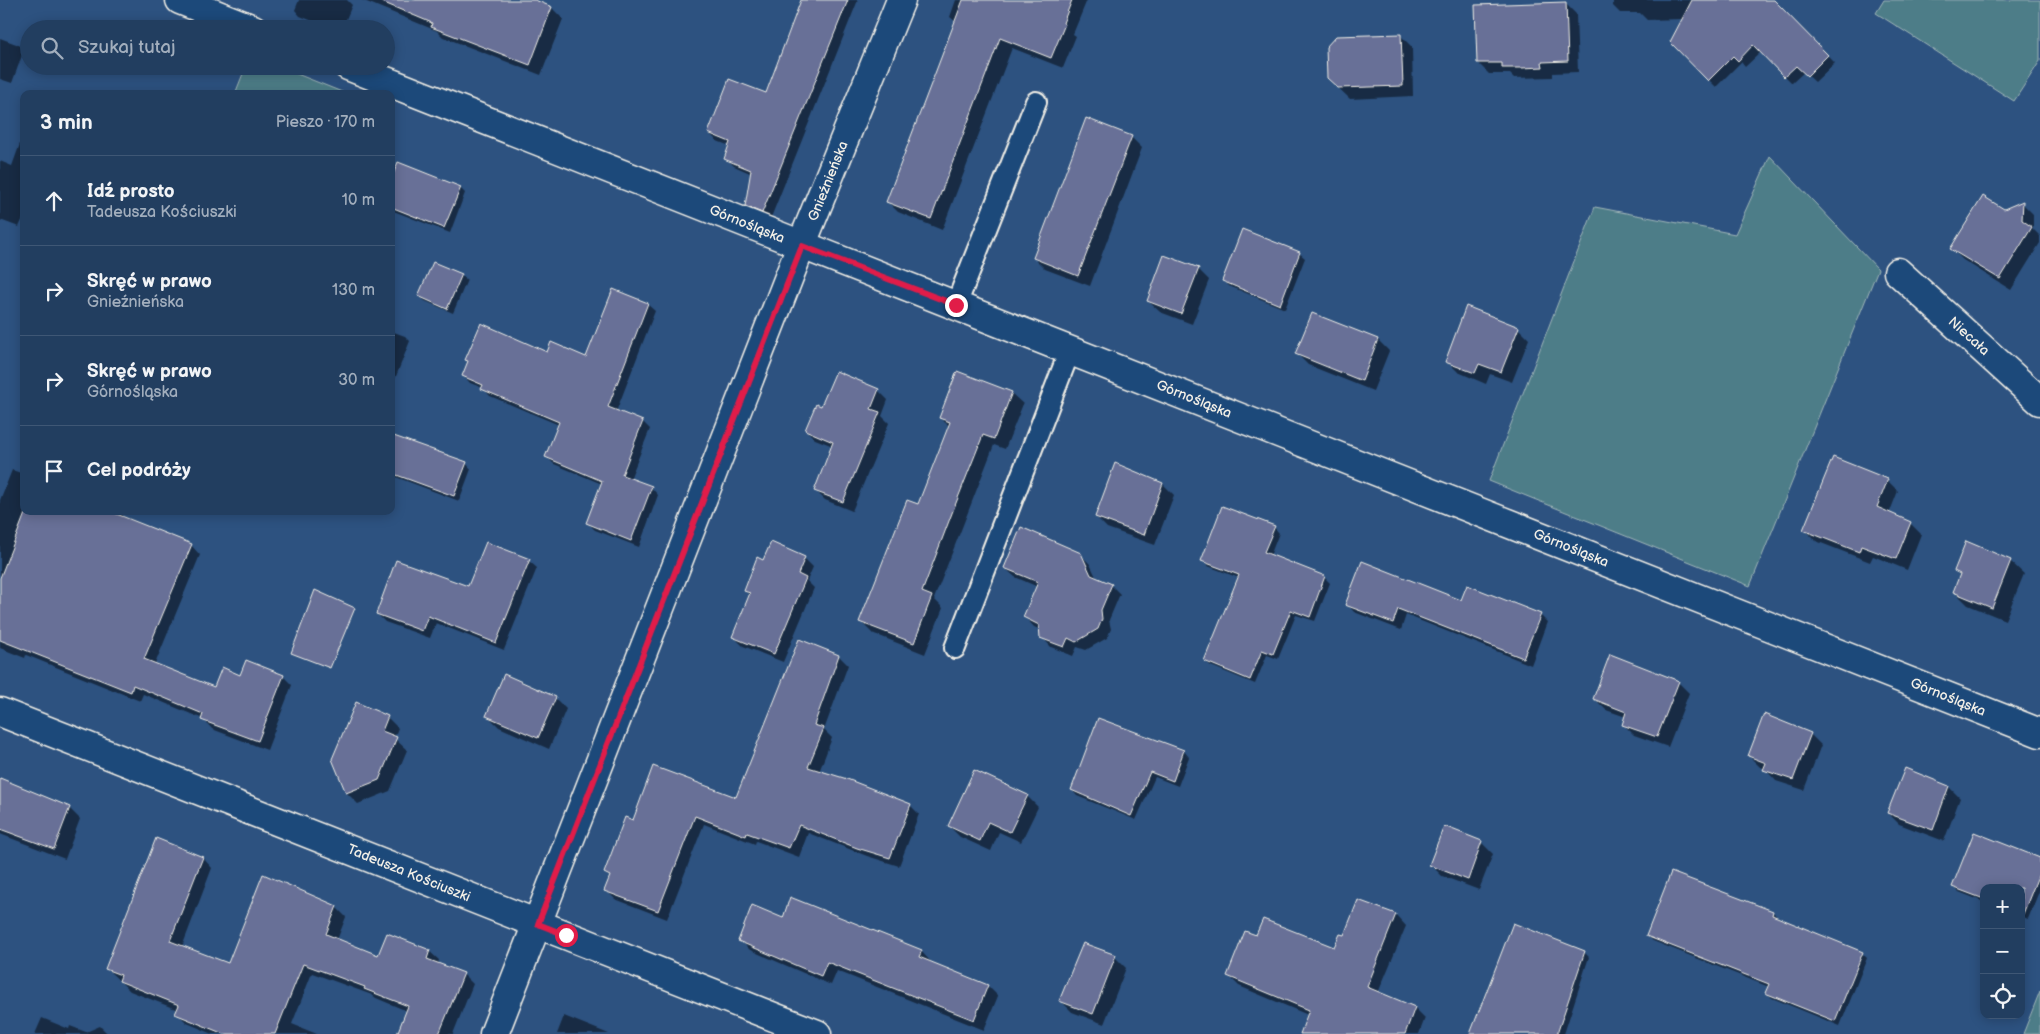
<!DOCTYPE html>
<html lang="pl">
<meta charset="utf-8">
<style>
:root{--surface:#223e60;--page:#2a4566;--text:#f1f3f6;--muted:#a2aebd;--line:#3f5775}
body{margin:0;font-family:"Balsamiq Sans",sans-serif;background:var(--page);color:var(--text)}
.controls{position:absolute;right:15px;bottom:15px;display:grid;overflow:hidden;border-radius:10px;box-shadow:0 2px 12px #0003}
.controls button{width:45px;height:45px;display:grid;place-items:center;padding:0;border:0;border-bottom:1px solid var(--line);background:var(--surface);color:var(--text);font:25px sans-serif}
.stop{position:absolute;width:15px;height:15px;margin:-11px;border:4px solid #e11d48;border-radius:50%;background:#fff}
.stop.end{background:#e11d48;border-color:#fff;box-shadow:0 1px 5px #0008}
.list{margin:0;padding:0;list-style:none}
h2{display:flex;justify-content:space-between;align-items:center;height:65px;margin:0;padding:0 20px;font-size:21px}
h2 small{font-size:16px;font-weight:400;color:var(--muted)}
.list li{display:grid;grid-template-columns:32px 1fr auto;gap:15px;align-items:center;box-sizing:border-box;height:90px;padding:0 20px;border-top:1px solid var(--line)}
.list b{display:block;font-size:19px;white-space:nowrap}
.list p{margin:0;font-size:16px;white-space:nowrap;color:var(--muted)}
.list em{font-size:16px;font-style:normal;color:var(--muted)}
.icon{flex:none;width:28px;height:28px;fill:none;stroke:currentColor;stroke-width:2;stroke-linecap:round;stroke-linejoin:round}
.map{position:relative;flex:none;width:2040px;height:1034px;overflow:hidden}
.search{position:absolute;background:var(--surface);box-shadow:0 2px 12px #0003;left:20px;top:20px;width:375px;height:55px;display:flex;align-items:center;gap:12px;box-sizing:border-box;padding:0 18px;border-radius:28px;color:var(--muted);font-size:19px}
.panel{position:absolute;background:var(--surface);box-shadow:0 2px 12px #0003;left:20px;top:90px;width:375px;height:425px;border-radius:10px}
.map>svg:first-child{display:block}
.green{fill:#4e7d88;stroke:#a1b7b8}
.shadow{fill:#0007}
.building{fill:#677097;stroke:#f4f1e8}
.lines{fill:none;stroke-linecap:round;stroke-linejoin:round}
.lane-casing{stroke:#f4f1e8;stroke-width:24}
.street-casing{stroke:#f4f1e8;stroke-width:31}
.secondary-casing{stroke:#f4f1e8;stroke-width:31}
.lane{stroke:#1f4a7a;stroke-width:20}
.street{stroke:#1f4a7a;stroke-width:28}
.secondary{stroke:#1f4a7a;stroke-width:28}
.route{stroke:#e11d48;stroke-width:6}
.labels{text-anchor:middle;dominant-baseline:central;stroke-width:4.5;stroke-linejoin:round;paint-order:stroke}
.street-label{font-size:14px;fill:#f4f1e8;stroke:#1f4a7a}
</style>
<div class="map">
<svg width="2040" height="1034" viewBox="0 0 2040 1034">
<rect width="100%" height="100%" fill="#2d5280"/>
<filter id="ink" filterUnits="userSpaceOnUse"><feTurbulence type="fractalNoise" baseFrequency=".02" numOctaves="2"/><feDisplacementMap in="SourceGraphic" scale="10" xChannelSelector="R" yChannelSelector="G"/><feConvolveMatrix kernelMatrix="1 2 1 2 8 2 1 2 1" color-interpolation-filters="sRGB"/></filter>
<g filter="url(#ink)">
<g class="green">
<polygon points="1884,0 2040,0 2040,61 2014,101 1876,13"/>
<polygon points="246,66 277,66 347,94 235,94"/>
<polygon points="1770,156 1878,269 1750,586 1489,481 1595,207 1735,234"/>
<polygon points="2040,991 2040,1034 2023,1034"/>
</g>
<g class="shadow">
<polygon points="299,0 347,0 352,5 342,29 333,29 300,16 295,10"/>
<polygon points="362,0 531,0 552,8 563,19 541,75 443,37 437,31"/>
<polygon points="802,0 858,0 770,220 754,213 746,205 752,174 734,166 726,158 730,146 717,141 709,133 766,95"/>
<polygon points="956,0 1087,0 1073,34 1076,36 1063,68 1012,48 942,230 898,212 887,201 956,22 950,17"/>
<polygon points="1613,0 1773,0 1835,63 1815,82 1804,72 1792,83 1761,52 1745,67 1741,62 1716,87 1671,42 1683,19 1647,20 1640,13 1620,13 1613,6"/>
<polygon points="1565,3 1576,14 1578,72 1553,73 1553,77 1514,78 1510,74 1489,74 1478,63"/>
<polygon points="1401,36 1412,47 1413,96 1350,99 1328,78"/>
<polygon points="0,38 19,45 24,50 12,83 0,79"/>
<polygon points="1131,137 1142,148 1090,286 1045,269 1034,258"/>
<polygon points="21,141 24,142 24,216 19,227 0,220 0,161 12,166"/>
<polygon points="391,183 460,188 465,193 450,233 391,210"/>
<polygon points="2022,203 2033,214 2033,229 2040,236 2040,243 2011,290 1963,260 1952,249 2004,210"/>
<polygon points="1299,253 1305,258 1285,309 1229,286 1224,281"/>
<polygon points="1198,269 1209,280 1192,324 1160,312 1148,301"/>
<polygon points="461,275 467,280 453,313 425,301 419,296"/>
<polygon points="647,304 655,311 616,412 643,422 650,429 630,479 651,487 658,495 639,547 595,530 588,523 602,484 554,464 547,457 559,425 490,396 483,388 470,383 463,375 469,362 466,360 547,354 587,358"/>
<polygon points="1312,314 1378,340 1389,351 1373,391 1308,365 1297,354"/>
<polygon points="1518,328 1529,339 1512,382 1490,374 1486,384 1458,372 1447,361"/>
<polygon points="391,331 405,336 410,341 391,389"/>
<polygon points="878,390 888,400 882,416 889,423 852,511 825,500 815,490 833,446 815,439 806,430 822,408"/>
<polygon points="1011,393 1023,404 1005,449 994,445 963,525 934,599 943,608 925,654 872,633 861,622 919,506 949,426 940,418"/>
<polygon points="466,463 471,469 459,501 396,477 391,472"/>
<polygon points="12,470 24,474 24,511 124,511 122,518 191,545 200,555 155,664 214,689 241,677 283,676 292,685 267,750 212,729 203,719 143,694 140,701 26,655 25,658 0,648 0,500"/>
<polygon points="1887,480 1898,491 1889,514 1910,523 1921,534 1907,570 1873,556 1870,562 1816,541 1805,530"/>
<polygon points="1163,484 1174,495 1155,545 1107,528 1096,517"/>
<polygon points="1274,527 1279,533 1270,556 1325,578 1330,583 1315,621 1296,615 1278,659 1267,655 1255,684 1211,666 1205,661 1239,578 1208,566 1203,560"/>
<polygon points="1080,554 1090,564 1097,579 1111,585 1120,594 1109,620 1111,629 1107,638 1086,650 1077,647 1073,656 1051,647 1042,637 1041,630 1034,627 1025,617 1038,587 1015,577 1005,568"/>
<polygon points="804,558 813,567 807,581 814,588 783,662 743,646 734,637 750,596 745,590 764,561"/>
<polygon points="529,561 537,568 504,650 436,623 430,638 385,622 377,614 469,588"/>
<polygon points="2010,561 2024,574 2005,620 1968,605 1955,592 1960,576 1956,571"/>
<polygon points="1462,602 1540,615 1547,622 1531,665 1406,615 1401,630 1354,612 1347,604"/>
<polygon points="799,641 839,656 848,665 824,730 832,738 819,772 910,805 919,814 899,866 867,856 808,833 799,857 756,841 755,844 704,824 667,919 615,899 606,890 611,878 605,873 633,821 737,798"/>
<polygon points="1678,682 1689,693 1668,747 1634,735 1623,724 1626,717 1606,710 1595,699"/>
<polygon points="555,698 566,709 549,749 499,727 488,716"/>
<polygon points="387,717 398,728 394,738 407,750 390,791 358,804 347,793"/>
<polygon points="1099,720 1184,751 1189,757 1178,786 1155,777 1136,820 1077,796 1072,790"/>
<polygon points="1810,734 1821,745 1804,790 1776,781 1765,769 1760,767 1749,756"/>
<polygon points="1906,770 1949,787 1960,798 1944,841 1899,824 1888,813"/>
<polygon points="0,780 69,808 80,819 65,859 0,834"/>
<polygon points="1027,796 1038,807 1021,842 999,832 991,851 960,837 949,826"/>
<polygon points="1445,828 1482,843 1493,854 1479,890 1442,876 1431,865"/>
<polygon points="157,840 203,858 212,868 182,947 228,965 336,907 346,917 337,940 379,957 429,951 439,960 438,964 463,974 473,984 453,1034 398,1034 407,1011 376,998 372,995 312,973 292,1024 317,1034 213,1034 187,1023 177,1013 178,1010 130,991 107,969"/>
<polygon points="2040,859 2040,889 2028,919 2021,916 2021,888 1984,888 1984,902 1959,892 1954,887"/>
<polygon points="1672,874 1773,912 1778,918 1862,953 1867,958 1840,1026 1772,998 1767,993 1769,987 1653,941 1647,936"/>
<polygon points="791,899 921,951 931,962 931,963 988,986 998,996 984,1030 837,971 831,985 750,950 740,940 783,919"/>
<polygon points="1359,901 1396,915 1406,926 1378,993 1415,1008 1425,1018 1419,1034 1301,1034 1308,1015 1239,986 1229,976 1256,937 1335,948 1345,937"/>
<polygon points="1584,952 1589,957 1564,1034 1471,1034"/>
<polygon points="1115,957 1126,968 1104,1024 1072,1012 1061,1001"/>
<polygon points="564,1016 609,1034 557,1034"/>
<polygon points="42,1018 69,1029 70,1026 86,1032 100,1026 108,1034 35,1034"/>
</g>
<g class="building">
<polygon points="377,0 535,0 552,7 530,65 431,27 432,23"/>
<polygon points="801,0 848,0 762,213 745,206 751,170 724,159 730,142 708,133 729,79 766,93"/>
<polygon points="963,0 1072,0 1063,23 1065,24 1051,58 1000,38 931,219 886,202"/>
<polygon points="1692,0 1774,0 1828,55 1807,76 1796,66 1784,77 1753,45 1738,61 1733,56 1708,81 1670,42"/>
<polygon points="1566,2 1568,61 1542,62 1543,67 1522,68 1502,68 1502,63 1477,63 1475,5"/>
<polygon points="1401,34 1403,86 1338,88 1327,78 1326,47 1336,36"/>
<polygon points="1086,118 1132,136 1078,276 1033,258"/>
<polygon points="398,162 461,187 444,228 391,207 391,180"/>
<polygon points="1983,196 2004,209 2023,201 2022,220 2032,227 2000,279 1950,249"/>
<polygon points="1242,229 1300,252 1280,305 1222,281"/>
<polygon points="1164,255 1199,268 1181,314 1147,301"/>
<polygon points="433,262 462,274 447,309 418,296"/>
<polygon points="613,289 648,303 608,407 643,421 622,475 652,486 631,541 586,523 602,481 545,457 559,422 481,389 483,385 462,376 468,361 465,360 481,323 547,352 551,342 586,357"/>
<polygon points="1466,306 1519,327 1501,372 1479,364 1475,373 1445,362"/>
<polygon points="1312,313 1378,339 1362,381 1295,354"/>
<polygon points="836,371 879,389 871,409 880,412 843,502 814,491 833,442 805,430 816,404 821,406"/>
<polygon points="957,371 1012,392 994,439 983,435 952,513 922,592 932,596 914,643 859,622 907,500 918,504 950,422 939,418"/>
<polygon points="391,435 467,462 454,496 391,473"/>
<polygon points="1833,457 1888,479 1877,507 1911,522 1896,559 1861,546 1859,552 1803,530"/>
<polygon points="1115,463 1163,483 1144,535 1095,517"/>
<polygon points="1222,506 1275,526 1264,552 1325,576 1310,617 1291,610 1273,654 1262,650 1250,680 1204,661 1239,575 1201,561"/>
<polygon points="26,511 109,511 192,544 144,659 214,687 222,667 240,675 246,660 284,675 258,741 201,720 203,714 133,685 131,692 0,640 0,578"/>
<polygon points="1021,527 1081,553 1091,575 1112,584 1101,610 1102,619 1098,629 1076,642 1068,638 1064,647 1040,638 1039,625 1023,617 1038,582 1004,568"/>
<polygon points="1966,541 2011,560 1992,608 1953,592 1960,574 1954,571"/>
<polygon points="486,542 530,559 496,643 428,616 422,631 376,614 396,560 468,586"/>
<polygon points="771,542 805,557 798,574 806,578 774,654 732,637 750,593 744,591 757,557 763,560"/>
<polygon points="1362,561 1461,600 1467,585 1541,614 1523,658 1398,609 1393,623 1345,605"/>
<polygon points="315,590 355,608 330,668 291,653"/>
<polygon points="799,639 839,655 814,725 824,728 808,767 847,779 911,804 890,858 857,848 799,825 789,848 747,833 746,836 695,816 658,911 604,891 610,876 604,873 625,817 633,820 653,766 736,797"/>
<polygon points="1610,654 1679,681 1657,737 1622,725 1626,712 1593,699"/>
<polygon points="504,674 556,697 538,738 486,716"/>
<polygon points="356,702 388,716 382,731 397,737 379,780 346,793 332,759"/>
<polygon points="1764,714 1811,733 1793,780 1763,770 1766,763 1748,756"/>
<polygon points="1098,718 1184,750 1173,781 1150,772 1131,816 1071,790"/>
<polygon points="1905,768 1949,786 1933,830 1887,813"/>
<polygon points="974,770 1028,795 1010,832 988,822 980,841 948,826"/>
<polygon points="0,778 70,807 54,849 0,829"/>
<polygon points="1444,826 1482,841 1468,880 1429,865"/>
<polygon points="1974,832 2040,858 2040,871 2023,914 2021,914 2021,888 1984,888 1984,899 1952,887"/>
<polygon points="156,838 203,857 170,941 228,963 263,874 337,906 326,934 378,955 387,933 430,950 427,959 464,973 439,1034 397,1034 408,1006 364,989 365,987 303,964 275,1034 224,1034 175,1014 179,1005 119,981 121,975 105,969"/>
<polygon points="1671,872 1773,911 1772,915 1863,952 1835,1021 1765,993 1769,984 1646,936"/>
<polygon points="790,897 922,950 919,957 988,985 974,1020 827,962 821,976 738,941 752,905 783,918"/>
<polygon points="1358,900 1396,914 1367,987 1415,1007 1405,1034 1300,1034 1309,1010 1227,976 1245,931 1256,935 1263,919 1334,947 1340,934 1344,935"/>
<polygon points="1513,923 1585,951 1557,1034 1470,1034"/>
<polygon points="1083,943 1116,955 1093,1014 1059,1001"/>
</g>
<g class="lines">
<defs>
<g id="lane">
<polyline points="956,305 1036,102"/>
<polyline points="955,648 1070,350"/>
</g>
<g id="street">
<polyline points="180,0 253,29"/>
<polyline points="348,66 2040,733"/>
<polyline points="1898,272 2040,401"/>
<polyline points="494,1034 801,246 901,0"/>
</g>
<polyline id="secondary" points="0,712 817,1034"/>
</defs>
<use href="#lane" class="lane-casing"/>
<use href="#street" class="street-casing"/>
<use href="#secondary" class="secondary-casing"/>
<use href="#lane" class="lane"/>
<use href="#street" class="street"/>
<use href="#secondary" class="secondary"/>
</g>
</g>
<g class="lines" filter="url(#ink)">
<polyline class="route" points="566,935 538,924 802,246 956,305"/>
</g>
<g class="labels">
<g class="street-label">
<text transform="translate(828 181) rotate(-68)">Gnieźnieńska</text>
<text transform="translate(747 224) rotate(22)">Górnośląska</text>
<text transform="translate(1969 336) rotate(42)">Niecała</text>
<text transform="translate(1194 399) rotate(22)">Górnośląska</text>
<text transform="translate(1571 548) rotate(22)">Górnośląska</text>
<text transform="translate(1948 697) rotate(22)">Górnośląska</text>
<text transform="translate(409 873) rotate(22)">Tadeusza Kościuszki</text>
</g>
</g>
</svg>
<div class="controls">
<button>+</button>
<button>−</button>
<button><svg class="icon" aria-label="locate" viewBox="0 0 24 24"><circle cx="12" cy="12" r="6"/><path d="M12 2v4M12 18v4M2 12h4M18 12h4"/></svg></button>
</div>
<div class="stop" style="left:566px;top:935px"></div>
<div class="stop end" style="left:956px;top:305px"></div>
<div class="search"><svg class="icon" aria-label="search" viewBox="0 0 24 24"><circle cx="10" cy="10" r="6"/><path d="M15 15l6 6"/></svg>Szukaj tutaj</div>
<section class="panel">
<h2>3 min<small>Pieszo · 170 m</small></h2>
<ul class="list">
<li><svg class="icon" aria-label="ahead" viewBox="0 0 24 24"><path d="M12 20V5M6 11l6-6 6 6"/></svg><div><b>Idź prosto</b><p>Tadeusza Kościuszki</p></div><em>10 m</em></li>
<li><svg class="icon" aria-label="right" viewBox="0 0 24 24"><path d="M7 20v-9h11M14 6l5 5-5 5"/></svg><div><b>Skręć w prawo</b><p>Gnieźnieńska</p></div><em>130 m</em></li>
<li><svg class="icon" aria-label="right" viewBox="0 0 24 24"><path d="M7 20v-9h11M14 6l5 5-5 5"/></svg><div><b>Skręć w prawo</b><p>Górnośląska</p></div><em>30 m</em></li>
<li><svg class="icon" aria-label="arrive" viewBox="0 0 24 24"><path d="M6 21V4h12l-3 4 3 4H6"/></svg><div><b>Cel podróży</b></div></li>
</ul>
</section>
</div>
